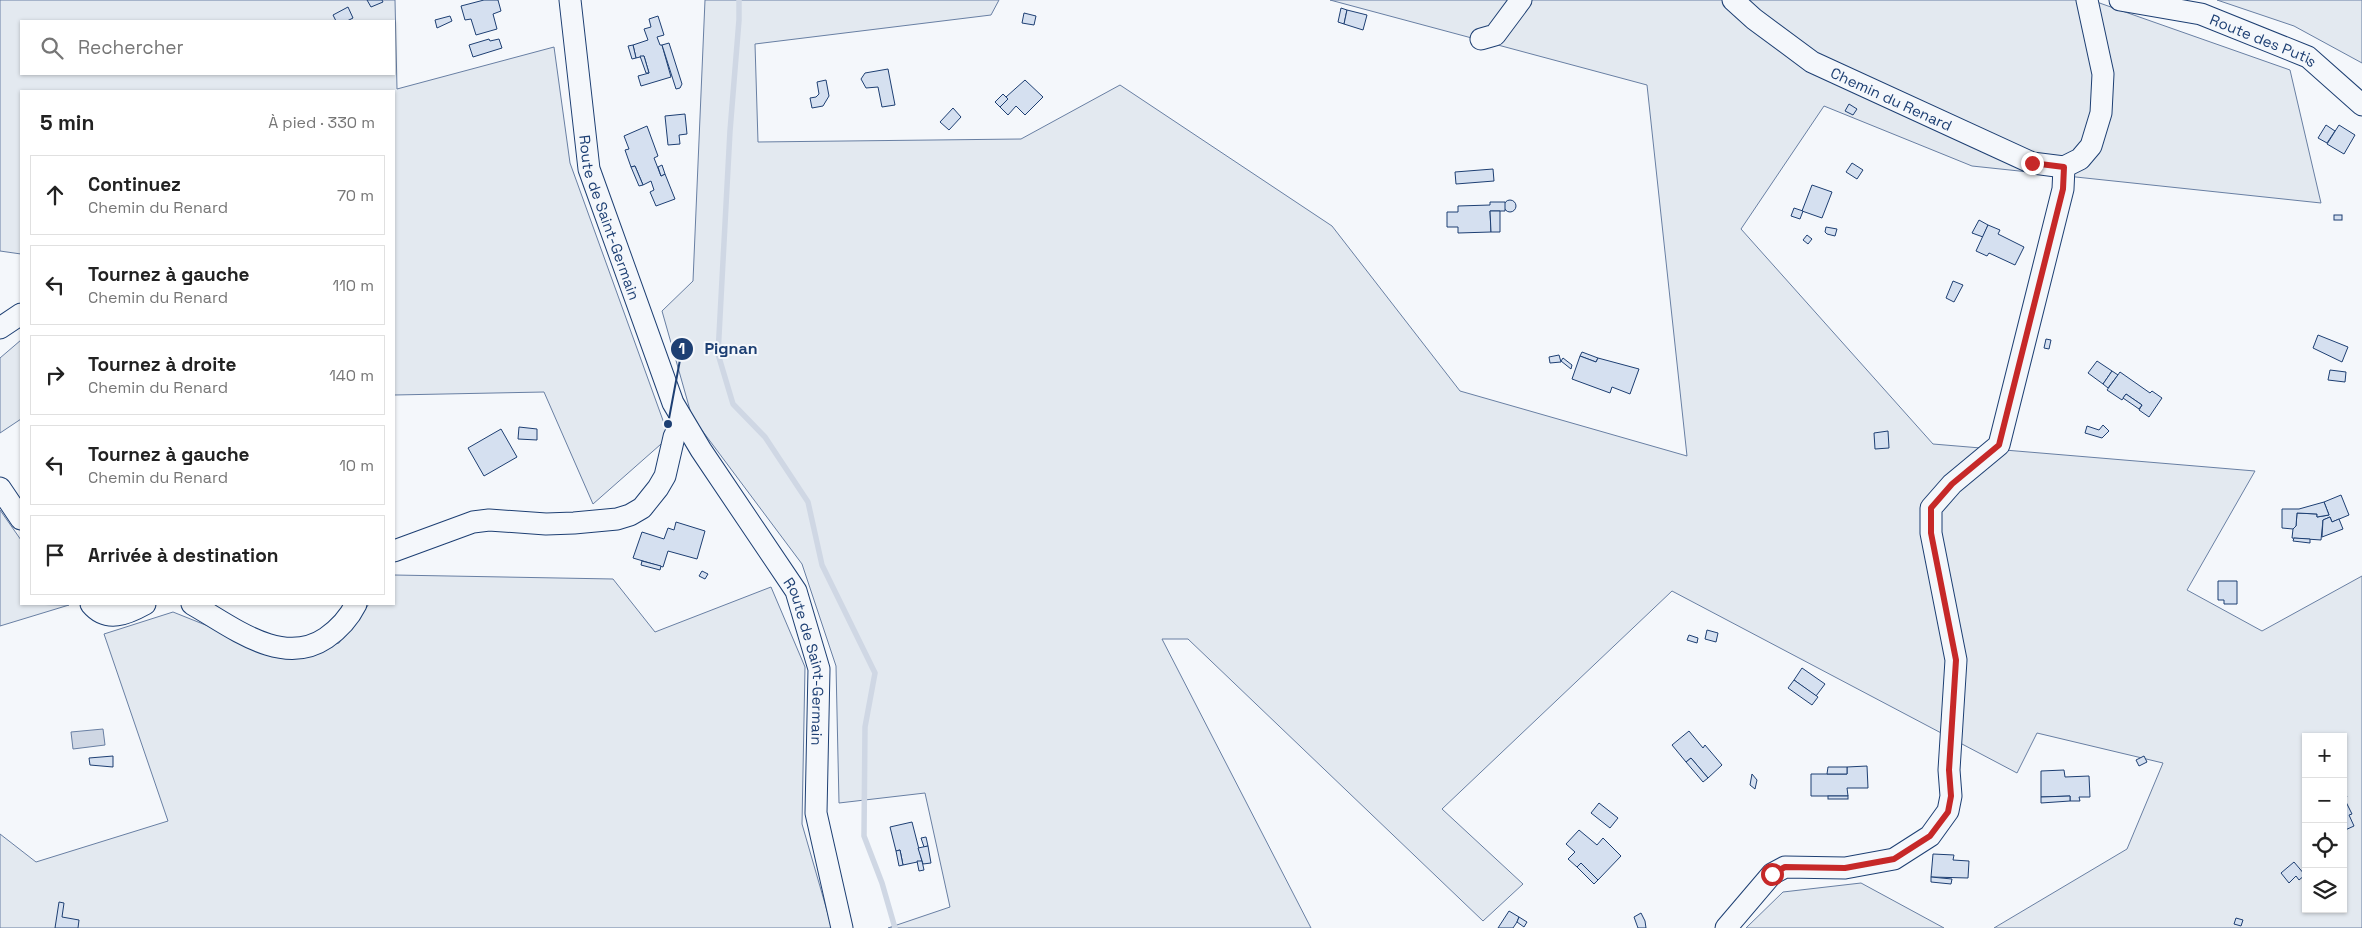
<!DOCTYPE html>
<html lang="fr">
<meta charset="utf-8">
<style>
:root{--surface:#fff;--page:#f6f6f6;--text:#222;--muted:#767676;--line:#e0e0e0}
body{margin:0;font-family:"Space Grotesk",sans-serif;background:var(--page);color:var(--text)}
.controls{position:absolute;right:15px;bottom:15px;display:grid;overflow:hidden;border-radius:0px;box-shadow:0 1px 4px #0004}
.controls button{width:45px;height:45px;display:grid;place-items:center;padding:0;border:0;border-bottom:1px solid var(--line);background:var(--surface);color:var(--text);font:25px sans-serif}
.stop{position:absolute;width:15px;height:15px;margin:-11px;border:4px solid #c62828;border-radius:50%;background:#fff}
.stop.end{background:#c62828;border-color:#fff;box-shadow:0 1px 5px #0008}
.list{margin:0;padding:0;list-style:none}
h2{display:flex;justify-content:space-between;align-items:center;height:65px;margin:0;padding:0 20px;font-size:21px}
h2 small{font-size:16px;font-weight:400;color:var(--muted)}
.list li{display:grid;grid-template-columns:32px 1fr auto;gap:15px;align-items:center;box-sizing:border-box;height:80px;margin:0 10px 10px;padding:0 10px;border:1px solid var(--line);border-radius:0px}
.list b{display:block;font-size:19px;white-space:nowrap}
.list p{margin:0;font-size:16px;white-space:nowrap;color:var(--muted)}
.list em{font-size:16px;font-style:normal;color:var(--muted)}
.icon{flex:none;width:28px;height:28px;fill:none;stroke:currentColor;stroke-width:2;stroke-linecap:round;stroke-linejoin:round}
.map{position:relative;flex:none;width:2362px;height:928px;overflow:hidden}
.search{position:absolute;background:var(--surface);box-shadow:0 1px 4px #0004;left:20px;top:20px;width:375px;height:55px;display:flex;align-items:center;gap:12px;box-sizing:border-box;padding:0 18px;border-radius:0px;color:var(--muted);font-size:19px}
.panel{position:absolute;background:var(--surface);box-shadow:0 1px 4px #0004;left:20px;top:90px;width:375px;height:515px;border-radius:0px}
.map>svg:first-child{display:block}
.green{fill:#e3e9f0;stroke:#687fa3;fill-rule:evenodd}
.water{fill:#cfd7e4;stroke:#687fa3}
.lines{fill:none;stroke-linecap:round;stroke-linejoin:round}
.stream{stroke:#cfd7e4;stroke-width:5.5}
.building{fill:#d5e0f0;stroke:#1d3f73}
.minor-casing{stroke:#1d3f73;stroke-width:23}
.minor{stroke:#f4f7fb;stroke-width:21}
.route{stroke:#c62828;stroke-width:6}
.labels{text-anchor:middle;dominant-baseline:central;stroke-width:4;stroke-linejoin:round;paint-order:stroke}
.street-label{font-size:15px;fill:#1d3f73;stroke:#f4f7fb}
.leader{fill:none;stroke:#1d3f73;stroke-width:2}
.callout-dot{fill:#1d3f73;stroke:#f4f7fb;stroke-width:2}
.mark-label{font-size:15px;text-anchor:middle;font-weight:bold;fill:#fff}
.callout-label{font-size:16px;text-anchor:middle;font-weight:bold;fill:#1d3f73;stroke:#f4f7fb;stroke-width:4;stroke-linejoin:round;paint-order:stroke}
</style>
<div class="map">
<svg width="2362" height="928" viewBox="0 0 2362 928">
<rect width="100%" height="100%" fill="#f4f7fb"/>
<g class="green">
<path d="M0 0H395L397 89 554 47 570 163 669 437 593 504 544 392 394 395V91H21V254L0 251ZM21 21H394V74H21Z"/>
<path d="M705 0H999L991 15 755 44 758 142 1021 139 1120 85 1332 226 1460 391 1687 456 1647 85 1330 0H2091L2290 70 2321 203 1972 166 1824 106 1741 229 1933 444 2255 471 2187 590 2262 631 2362 576V928H1994L2127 849 2163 763 2037 733 2017 773 1672 591 1442 809 1523 884 1483 921 1188 639H1162L1311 928H888L950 907 925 793 839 803 836 666 802 564 692 417 662 311 693 281ZM2306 737H2343V909H2306Z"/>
<polygon points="2217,0 2362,0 2362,63 2294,26"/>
<polygon points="21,340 21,419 0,433 0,358"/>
<polygon points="0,510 21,540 21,604 69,605 0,626"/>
<polygon points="394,575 613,579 655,632 771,587 805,667 802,824 832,928 0,928 0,834 36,862 168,821 104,634 173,612 288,658 339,643 369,604 394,604"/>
<polygon points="1861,883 1944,928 1746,928 1783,892"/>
</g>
<polygon class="water" points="103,729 105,745 73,749 71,732"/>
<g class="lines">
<polyline class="stream" points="739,0 739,20 730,131 718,354 733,404 765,437 808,502 822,565 875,673 865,727 864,836 882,883 895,928"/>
</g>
<g class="building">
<polygon points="367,0 382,0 383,2 371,7"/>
<polygon points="484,0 498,0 501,11 493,14 497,29 476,35 471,19 465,20 461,6"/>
<polygon points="348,7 353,18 347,21 336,21 333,15"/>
<polygon points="1341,8 1347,10 1344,24 1338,22"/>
<polygon points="1347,10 1367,15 1363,30 1344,24"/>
<polygon points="1024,13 1036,16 1034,25 1022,23"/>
<polygon points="450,16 452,21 437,28 435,20"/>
<polygon points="658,16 664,35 657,37 660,45 662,45 671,77 641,86 638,76 649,73 644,56 636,58 633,45 648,40 644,29 651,27 649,19"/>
<polygon points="489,39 490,41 499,39 502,48 473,57 469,45"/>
<polygon points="669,43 682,84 680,88 676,89 662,45"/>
<polygon points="633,45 636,58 632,59 628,46"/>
<polygon points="640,56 644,56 649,73 646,73"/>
<polygon points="888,69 895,105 882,107 878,87 866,88 861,79 865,73"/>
<polygon points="826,80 829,96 823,106 812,108 810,98 816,97 819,94 817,82"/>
<polygon points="1025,80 1043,97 1025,115 1016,106 1008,115 1000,107 1008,99 1006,97"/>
<polygon points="1003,94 1008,99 1000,107 995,102"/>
<polygon points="1849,104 1857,109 1853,115 1845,111"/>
<polygon points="953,108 961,117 949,130 940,122"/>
<polygon points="685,114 687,134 679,135 680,144 668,145 665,116"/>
<polygon points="2326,125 2335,131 2327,143 2318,138"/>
<polygon points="2339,125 2355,135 2344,154 2327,144"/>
<polygon points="647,126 658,156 654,158 661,176 665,174 675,199 656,206 650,192 654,190 651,181 643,185 635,166 631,167 625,150 629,149 624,136"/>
<polygon points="1852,163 1863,170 1857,179 1846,172"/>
<polygon points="662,165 665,174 661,176 658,167"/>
<polygon points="635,166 643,185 639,186 631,167"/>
<polygon points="1493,169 1494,181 1456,184 1455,172"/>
<polygon points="1812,185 1832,192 1822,218 1802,211"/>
<circle cx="1510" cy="206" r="6"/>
<polygon points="1490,202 1505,202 1505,211 1490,211 1491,232 1458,233 1458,227 1447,227 1447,212 1458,212 1458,206 1490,205"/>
<polygon points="1794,208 1803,211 1800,219 1791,216"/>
<polygon points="1490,211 1500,211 1500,232 1491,232"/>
<rect x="2334" y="215" width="8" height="5"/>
<polygon points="1979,220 1988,225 1983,237 1972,233"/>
<polygon points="1988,225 2000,230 1998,234 2024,247 2015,265 1989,253 1987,256 1976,251"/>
<polygon points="1826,227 1837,229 1835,236 1827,234 1825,232"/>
<polygon points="1807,235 1812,239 1808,244 1803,240"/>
<polygon points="1953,281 1963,285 1954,302 1946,298"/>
<polygon points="2318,335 2348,347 2342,362 2313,348"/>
<polygon points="2046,339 2051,340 2049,349 2044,348"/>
<polygon points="1582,352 1598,358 1596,362 1580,356"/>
<polygon points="1559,355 1561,362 1550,363 1549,357"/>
<polygon points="1580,356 1596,362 1598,358 1639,369 1630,394 1612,387 1610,393 1572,379"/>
<polygon points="1563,358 1572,365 1571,369 1561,361"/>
<polygon points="2097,361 2112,371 2103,384 2088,373"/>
<polygon points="2330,370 2346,372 2345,382 2328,380"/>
<polygon points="2112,371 2118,375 2108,388 2103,384"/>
<polygon points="2120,372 2150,393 2152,391 2162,398 2149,417 2139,410 2142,405 2126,394 2122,400 2107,390"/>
<polygon points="2126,394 2142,405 2139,409 2123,398"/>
<polygon points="2103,425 2109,431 2102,438 2085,433 2087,426 2099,430"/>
<polygon points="519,427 537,429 537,440 518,439"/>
<polygon points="501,429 517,457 484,476 468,448"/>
<polygon points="1888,431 1889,448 1875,449 1874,433"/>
<polygon points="2341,495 2349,515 2332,522 2330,517 2323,520 2321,540 2292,538 2293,529 2296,526 2297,513 2317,514 2317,517 2329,515 2324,502"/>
<polygon points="2324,502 2329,515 2317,517 2317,514 2297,513 2296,526 2293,529 2282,528 2282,509 2299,509"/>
<polygon points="2330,517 2332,522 2339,519 2343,529 2322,537 2323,520"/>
<polygon points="676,522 705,531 697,559 668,551 663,567 633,558 642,532 664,539 668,528 674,530"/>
<polygon points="2294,538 2310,539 2310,543 2293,541"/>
<polygon points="642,561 661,566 660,570 641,565"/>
<polygon points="702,571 708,574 705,579 699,576"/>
<polygon points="2218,581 2237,581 2237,604 2224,604 2224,600 2218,600"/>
<polygon points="1707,630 1718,633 1716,642 1705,639"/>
<polygon points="1689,635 1698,638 1697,643 1687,640"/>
<polygon points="1802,668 1825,684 1816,696 1794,680"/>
<polygon points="1794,680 1818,697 1812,705 1788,688"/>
<polygon points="1689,731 1703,748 1705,745 1722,765 1708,778 1691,758 1686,762 1672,745"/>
<polygon points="113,756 113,767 90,765 89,758"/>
<polygon points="2144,756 2147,762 2139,766 2136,760"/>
<polygon points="1691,758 1708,778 1703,782 1686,762"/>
<polygon points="1867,766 1868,788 1847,788 1848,796 1811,796 1811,774 1847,774 1847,767"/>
<polygon points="1828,767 1847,767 1847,774 1827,774"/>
<polygon points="2064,770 2065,777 2089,776 2090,797 2079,797 2080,801 2070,801 2070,796 2041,797 2041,771"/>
<polygon points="1752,774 1757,780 1755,789 1750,785"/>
<polygon points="2343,790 2347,797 2344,798 2352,814 2349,815 2354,826 2343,831"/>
<rect x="1828" y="796" width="20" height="3"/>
<polygon points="2070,796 2070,801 2041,803 2041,797"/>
<polygon points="1599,803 1618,818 1610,828 1591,813"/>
<polygon points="912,822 922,861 903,865 900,850 896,851 890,827"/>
<polygon points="1579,830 1597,845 1603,838 1621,856 1598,880 1581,863 1577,867 1568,859 1575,852 1566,844"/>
<polygon points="926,837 928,846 924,847 921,838"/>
<polygon points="928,846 931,863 923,864 918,848"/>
<polygon points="900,850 903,865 899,866 896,851"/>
<polygon points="1933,854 1954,855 1953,860 1969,861 1968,878 1931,877"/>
<polygon points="917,861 922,861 924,870 919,871"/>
<polygon points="2294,862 2305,875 2299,880 2296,876 2289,883 2281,873"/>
<polygon points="1581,863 1598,880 1594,884 1577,867"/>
<polygon points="1931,877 1952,879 1951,884 1931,882"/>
<polygon points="59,902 64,903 62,917 79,920 78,928 55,928"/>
<polygon points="1509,911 1519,917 1517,922 1513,928 1498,928"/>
<polygon points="1641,913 1645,921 1646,928 1638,928 1634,917"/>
<polygon points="1519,917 1527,922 1524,927 1517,922"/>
<polygon points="2236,918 2243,920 2241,926 2234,924"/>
</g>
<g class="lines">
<defs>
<g id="minor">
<path id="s1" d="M570 0 589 169 673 403 701 450 796 591 819 669 816 813 842 928"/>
<path id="s2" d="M1733 0 1754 19 1812 62 2032 163 2064 167"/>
<path id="s3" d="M2120 0 2201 14 2308 57 2362 105"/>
<polyline points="1481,39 1495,35 1521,0"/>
<polyline points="0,328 21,314"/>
<polyline points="0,488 21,519"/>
<polyline points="394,551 473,522 489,520 546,524 574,523 617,519 630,515 642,508 658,488 665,476 674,437 677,431 685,426"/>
<path d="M91 604C107 623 127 614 145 604"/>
<path d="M192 604C231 626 282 668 326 638 339 629 349 618 356 604"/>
<polyline points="1726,928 1772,874 1785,867 1845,868 1894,859 1930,836 1948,811 1951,796 1949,770 1956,660 1931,533 1931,508 1952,484 1999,445 2063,189 2064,167 2080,159 2091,146 2101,113 2103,74 2087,0"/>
</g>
</defs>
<use href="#minor" class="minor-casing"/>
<use href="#minor" class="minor"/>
</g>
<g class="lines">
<polyline class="route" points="1772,874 1785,867 1845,868 1894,859 1930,836 1948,812 1951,796 1949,770 1956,660 1931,533 1931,508 1952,484 1999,445 2063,189 2064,167 2032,163"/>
</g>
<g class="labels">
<g class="street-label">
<text stroke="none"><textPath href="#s3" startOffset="150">Route des Putis</textPath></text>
<text stroke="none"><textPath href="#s2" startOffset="188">Chemin du Renard</textPath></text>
<text stroke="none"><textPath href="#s1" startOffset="222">Route de Saint-Germain</textPath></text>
<text stroke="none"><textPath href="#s1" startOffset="715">Route de Saint-Germain</textPath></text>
</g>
</g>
<path class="leader" d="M668 424L682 349"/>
<g class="callout-dot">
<circle cx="668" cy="424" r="5"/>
<circle cx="682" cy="349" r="12"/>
</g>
<g class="mark-label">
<text x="682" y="354">1</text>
</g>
<g class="callout-label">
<text x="731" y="354">Pignan</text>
</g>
</svg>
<div class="controls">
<button>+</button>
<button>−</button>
<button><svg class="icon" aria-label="locate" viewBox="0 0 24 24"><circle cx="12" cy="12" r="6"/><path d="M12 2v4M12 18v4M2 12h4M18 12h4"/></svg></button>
<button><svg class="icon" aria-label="layers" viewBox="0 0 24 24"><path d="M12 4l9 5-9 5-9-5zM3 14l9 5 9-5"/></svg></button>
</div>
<div class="stop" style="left:1772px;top:874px"></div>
<div class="stop end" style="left:2032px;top:163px"></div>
<div class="search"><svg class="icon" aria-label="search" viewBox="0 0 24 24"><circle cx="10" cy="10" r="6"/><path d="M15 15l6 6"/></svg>Rechercher</div>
<section class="panel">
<h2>5 min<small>À pied · 330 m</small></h2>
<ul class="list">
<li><svg class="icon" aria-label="ahead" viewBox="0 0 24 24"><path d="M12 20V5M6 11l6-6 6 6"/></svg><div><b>Continuez</b><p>Chemin du Renard</p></div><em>70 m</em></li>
<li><svg class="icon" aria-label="left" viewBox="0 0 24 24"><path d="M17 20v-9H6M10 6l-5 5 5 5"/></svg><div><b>Tournez à gauche</b><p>Chemin du Renard</p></div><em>110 m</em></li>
<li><svg class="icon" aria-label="right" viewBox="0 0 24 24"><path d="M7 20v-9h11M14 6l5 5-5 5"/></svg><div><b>Tournez à droite</b><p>Chemin du Renard</p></div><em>140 m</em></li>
<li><svg class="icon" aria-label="left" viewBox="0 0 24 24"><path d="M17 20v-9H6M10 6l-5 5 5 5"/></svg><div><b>Tournez à gauche</b><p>Chemin du Renard</p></div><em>10 m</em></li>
<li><svg class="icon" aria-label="arrive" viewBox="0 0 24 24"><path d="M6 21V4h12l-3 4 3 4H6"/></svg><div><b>Arrivée à destination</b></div></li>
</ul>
</section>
</div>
